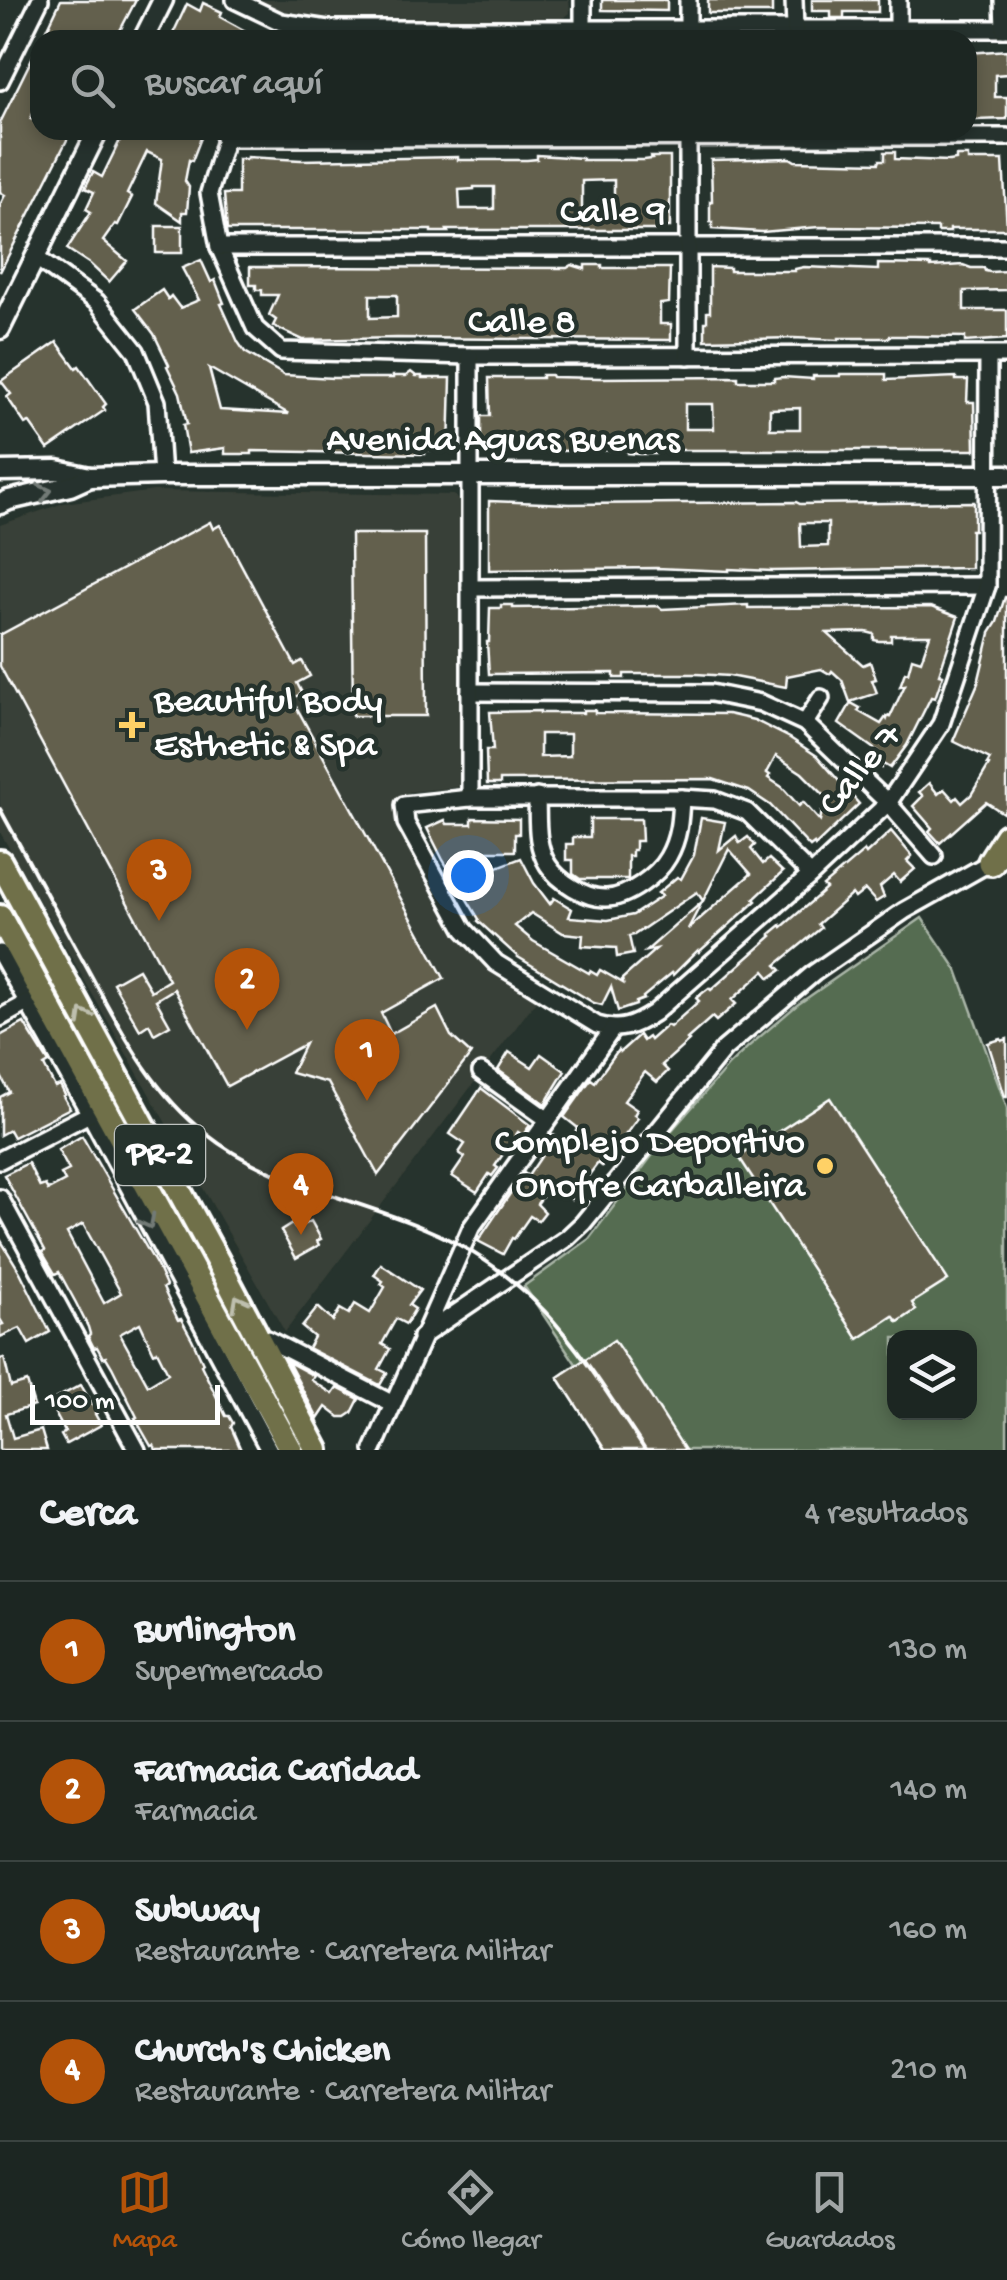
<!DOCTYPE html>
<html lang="es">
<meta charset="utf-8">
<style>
:root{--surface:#1c2622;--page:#29322f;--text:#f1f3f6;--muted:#a0a5a5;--line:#3a4340;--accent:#b45309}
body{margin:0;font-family:"Gochi Hand",sans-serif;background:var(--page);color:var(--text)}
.controls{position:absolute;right:30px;bottom:30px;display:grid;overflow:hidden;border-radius:20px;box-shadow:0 5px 15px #0003}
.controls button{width:90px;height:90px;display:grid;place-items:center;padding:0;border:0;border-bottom:2px solid var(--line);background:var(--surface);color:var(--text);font:50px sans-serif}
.scale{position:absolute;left:30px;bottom:25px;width:190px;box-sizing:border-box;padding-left:10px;border:5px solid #fff;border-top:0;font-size:28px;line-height:35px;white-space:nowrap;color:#fff;-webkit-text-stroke:8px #26332d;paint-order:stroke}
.you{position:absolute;left:468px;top:875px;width:35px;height:35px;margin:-25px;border:8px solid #fff;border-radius:50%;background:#1a73e8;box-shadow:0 0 0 15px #1a73e833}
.badge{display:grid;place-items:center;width:65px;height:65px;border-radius:50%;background:var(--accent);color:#fff;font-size:32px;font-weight:700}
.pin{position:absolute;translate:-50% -82px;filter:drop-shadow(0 2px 5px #0008)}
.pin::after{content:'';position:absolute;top:52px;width:35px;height:30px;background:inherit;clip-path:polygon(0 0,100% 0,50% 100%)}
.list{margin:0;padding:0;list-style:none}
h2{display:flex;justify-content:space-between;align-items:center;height:130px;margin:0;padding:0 40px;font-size:42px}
h2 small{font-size:32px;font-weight:400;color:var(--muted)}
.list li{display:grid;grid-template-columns:65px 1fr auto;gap:30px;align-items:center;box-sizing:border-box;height:140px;padding:0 40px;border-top:2px solid var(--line)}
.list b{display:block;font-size:38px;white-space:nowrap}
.list p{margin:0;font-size:32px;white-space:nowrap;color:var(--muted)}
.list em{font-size:32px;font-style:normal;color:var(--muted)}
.icon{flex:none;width:55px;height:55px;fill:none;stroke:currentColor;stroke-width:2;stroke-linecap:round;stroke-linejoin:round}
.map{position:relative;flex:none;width:1007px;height:1450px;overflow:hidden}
.search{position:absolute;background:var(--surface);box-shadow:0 5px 15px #0003;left:30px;right:30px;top:30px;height:110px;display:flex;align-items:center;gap:25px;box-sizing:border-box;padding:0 35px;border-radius:30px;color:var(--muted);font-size:38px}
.sheet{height:690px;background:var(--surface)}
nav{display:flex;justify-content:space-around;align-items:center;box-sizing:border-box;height:140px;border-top:2px solid var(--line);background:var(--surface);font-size:28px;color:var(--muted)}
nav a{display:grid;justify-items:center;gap:5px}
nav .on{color:var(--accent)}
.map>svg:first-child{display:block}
.built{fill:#394037}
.green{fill:#556c51;stroke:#aab6a8;stroke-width:2.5;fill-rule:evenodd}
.building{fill:#64604d;stroke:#fff;stroke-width:2.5;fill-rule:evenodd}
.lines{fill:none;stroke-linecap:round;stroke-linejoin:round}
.minor-casing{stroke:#fff;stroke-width:22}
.tertiary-casing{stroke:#fff;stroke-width:25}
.primary-casing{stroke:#fff;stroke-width:30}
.trunk-casing{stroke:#fff;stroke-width:32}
.minor{stroke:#26332d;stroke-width:15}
.tertiary{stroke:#26332d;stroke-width:18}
.primary{stroke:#6f704a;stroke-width:22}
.trunk{stroke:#6f704a;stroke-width:25}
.rail{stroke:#fff;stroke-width:4}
.oneway{stroke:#727a76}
.oneway2{stroke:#bebfae}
.poi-dot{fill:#ffd166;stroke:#26332d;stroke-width:4}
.labels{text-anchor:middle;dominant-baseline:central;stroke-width:9;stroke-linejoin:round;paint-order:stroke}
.shield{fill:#26332d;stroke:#bec2c0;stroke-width:2.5}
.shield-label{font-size:35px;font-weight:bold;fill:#fff}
.street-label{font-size:38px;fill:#fff;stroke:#26332d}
.poi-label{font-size:38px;fill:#fff;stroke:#26332d;text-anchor:start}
</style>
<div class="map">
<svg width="1007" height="1450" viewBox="0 0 1007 1450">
<rect width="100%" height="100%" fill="#26332d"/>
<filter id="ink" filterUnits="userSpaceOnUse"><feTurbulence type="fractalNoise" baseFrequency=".01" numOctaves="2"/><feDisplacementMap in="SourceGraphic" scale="20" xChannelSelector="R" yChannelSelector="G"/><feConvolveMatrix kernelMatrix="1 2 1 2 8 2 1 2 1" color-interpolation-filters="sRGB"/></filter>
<g filter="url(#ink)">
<g class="built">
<polygon points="257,0 569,0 570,13 565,17 553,20 420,18 332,20 281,10"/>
<polygon points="154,491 454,495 459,502 461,787 409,792 394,821 454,933 485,966 539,997 285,1332 0,832 0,525 64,503"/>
</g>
<path class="green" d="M922 918 957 970 1007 1108V1450H605L558 1377 576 1364 524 1286 589 1239 667 1136 729 1065 749 1046 797 1005ZM894 1338H970V1412H894Z"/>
<g class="building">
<polygon points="61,0 136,0 115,40 88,40 72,32 68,40 42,40"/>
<polygon points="602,0 667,0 667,11 602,10"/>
<rect x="708" y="0" width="64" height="13"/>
<polygon points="812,0 878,0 878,12 844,12 844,18 831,18 831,11 812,11"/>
<polygon points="203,3 222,12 220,17 262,40 170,40 187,4 200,11"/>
<polygon points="40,42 40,97 31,118 40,122 40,130 72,130 0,272 0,205 5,195 0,192 0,123"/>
<polygon points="1007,50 1007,74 995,75 995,97 1007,97 1007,119 975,120 975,117 969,117 967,85 969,53"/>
<polygon points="125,130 204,130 192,161 189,160 185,181 189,187 187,212 182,212 182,221 156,203 162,159 147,152 127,194 132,197 118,225 115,224 103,241 127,261 109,282 90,264 67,249 91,212 86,209 94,192 85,188 93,172 102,177"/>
<polygon points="885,152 895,152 895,159 949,161 956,160 956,156 968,156 968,160 1003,160 1007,229 950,229 950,232 938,232 938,228 819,227 762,232 712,229 712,222 710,222 710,201 712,201 711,160 790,158 795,161 879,163 880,160 885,160"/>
<path d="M537 155 582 158V160H644L652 159 651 157H670V227H658V230H447L448 232H431V230H227L224 194H238V159H247V157L301 160 458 157V160H527L537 159ZM614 180V208L582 209V181ZM474 187H494V209H460L459 190 474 189Z"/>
<rect x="156" y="226" width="26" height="27"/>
<path d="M201 260 211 282 215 280 224 303 221 304 238 342 245 352 284 375 333 378H393V376H406L411 372 416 376H422V378H451L449 450H425V454L252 451V454H225V448L188 453 183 425 187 424 180 393 167 366 169 365 154 334 135 309 162 290 168 299 171 296 180 308 199 300 182 268ZM209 368 289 414 220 410Z"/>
<polygon points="878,264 931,265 931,267 963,265 971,268 984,268 985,271 990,272 1007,271 1007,290 964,291 964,310 1007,310 1007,339 965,342 965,337 914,336 890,336 889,338 839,338 839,340 793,338 705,340 705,322 707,322 707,312 710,312 710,267 730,268 730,271 795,271 795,269 804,267 878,270"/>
<path d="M572 265 585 269V265H602V268H670L669 303 660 304V324H671V340L397 338 303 340 273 326 276 320 269 315 278 295H262V290H256V285H250V267L567 268ZM370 295H397V317L370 318Z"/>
<polygon points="57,342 76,368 79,366 106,404 103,407 105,410 48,449 29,422 25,424 7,397 11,394 1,381"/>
<path d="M840 374H886V380L956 377V380H968L967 402H974L975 450H655V454H639L628 453V450L481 452V416H490L489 378H542V375H551L552 377 599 378 738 377V381H774V378L783 377 813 379V376H840ZM685 404H713L714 429H685ZM800 408V429H770V409Z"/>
<path d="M489 501 570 504 796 502 800 504 974 502V530H971V568L772 571 729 569V571L656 568 489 570ZM800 523H828V546L801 547Z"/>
<polygon points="210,522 213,529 220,525 295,665 302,661 310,676 297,683 302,693 292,699 444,978 381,1013 391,1034 437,1008 451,1036 471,1054 378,1175 328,1083 291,1073 305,1044 227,1086 174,989 156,1000 170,1025 154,1034 149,1024 140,1030 113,983 138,969 151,991 169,980 0,666 0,635"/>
<polygon points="351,534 425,534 426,716 353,716"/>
<polygon points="1005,597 1007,597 1007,807 1003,813 986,802 940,843 929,831 932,828 913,806 923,796 919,792 929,783 938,794 944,789 954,800 957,797 962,803 971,795 989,765 987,764 990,759 953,741 978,683 990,633 997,622"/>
<polygon points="501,605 513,605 513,608 658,606 662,609 748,605 748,608 931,607 958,617 939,674 943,675 935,698 931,697 907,745 890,768 883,764 881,768 870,761 877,751 839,724 851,703 860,708 858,711 881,724 886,717 887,719 888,716 890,717 905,685 900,686 905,672 908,673 912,658 921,661 930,635 891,635 891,641 879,641 874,640 874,634 866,632 827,633 863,665 870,662 876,679 872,680 877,693 850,702 842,680 832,671 830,674 821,669 787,676 786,687 729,676 696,674 624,674 624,678 614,678 614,673 489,674 487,642 489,642 490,608 501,608"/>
<path d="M583 710H595V713L728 714 754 720 790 738 817 756 859 804 815 846 814 844 810 847 770 805 749 791 713 779 500 780V784H487L486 750H493L490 712 540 711V713H583ZM540 734H570V756L540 757ZM776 756 802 773 825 796 820 821 803 802 799 806 782 787 768 778 770 775 767 773Z"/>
<path d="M472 818 519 819V834H515V851H470L482 873 521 858 534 883 550 904 554 898 572 909 569 917 608 920 633 915 662 896 658 893 677 877 681 879 694 855 701 818 725 822 719 850 736 836 740 843 748 837 755 845 751 849 763 864 769 859 783 872 754 899 756 901 699 952 698 950 673 975 672 973 643 997 644 999 636 1002V1005L618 1011 611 987 602 1005 594 1003 518 957 478 921 479 919 443 860 427 828 445 820 447 824H472ZM729 849 751 874 688 929 702 902 646 951 656 949 622 979 623 983 600 970 597 975 590 971 589 973 533 941 515 926 531 913 563 933 583 935 582 946 616 948 617 957 633 954 629 936 634 935 697 892 703 901Z"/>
<polygon points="590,819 641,819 642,841 635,841 635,850 632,850 632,856 628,856 628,879 580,879 573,874 573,860 566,860 566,844 573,844 573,837 590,837"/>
<polygon points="891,831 912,856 907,861 915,869 900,882 894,875 880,887 884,897 876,902 865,890 855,898 852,894 818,924 821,928 776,965 781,970 770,978 764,971 732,1000 736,1004 716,1021 712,1017 687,1039 689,1041 662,1065 668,1071 657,1082 645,1072 624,1101 637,1110 634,1115 638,1118 602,1166 598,1163 571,1199 551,1185 537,1204 545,1212 538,1221 530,1216 514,1239 512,1238 503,1254 478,1241 524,1173 528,1176 545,1151 541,1149 552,1134 567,1144 578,1128 564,1117 591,1079 595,1082 618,1050 620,1052 639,1035 643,1041 648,1037 650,1040 667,1025 670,1027 699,1001 696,998 709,988 711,990 772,936 770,934 781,925 782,927 826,889 823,886 864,851 866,854"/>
<polygon points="24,1023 49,1063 44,1066 55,1087 60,1085 65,1095 63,1096 70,1108 13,1137 9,1130 0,1135 0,1097 9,1092 0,1074 0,1036"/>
<polygon points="1001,1039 1002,1041 1007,1039 1007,1097 1005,1097 988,1043"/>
<polygon points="509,1052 532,1067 541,1054 565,1071 545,1104 498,1070"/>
<polygon points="481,1088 530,1125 523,1135 518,1132 495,1166 498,1168 492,1176 489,1174 477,1192 452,1176 465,1157 459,1153 465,1144 450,1134"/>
<polygon points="830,1098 948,1280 912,1303 916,1310 898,1322 893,1316 858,1339 739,1157"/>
<path d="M82 1136 157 1266 166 1286 163 1288 178 1320 181 1319 192 1339 203 1363 201 1365 226 1416H229L233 1423 231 1427 241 1450H156L154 1445 151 1446 135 1418 137 1417 112 1367 106 1357 103 1358 97 1347 94 1348 88 1336 90 1334 88 1327 76 1303 59 1272 55 1274 42 1252 45 1250 4 1175 28 1163 40 1187 45 1185 48 1190 65 1181 61 1174 69 1170 58 1150ZM83 1224 121 1293 104 1303 67 1233ZM140 1323 154 1353 157 1351 168 1373 148 1385 120 1334Z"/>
<polygon points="311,1221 321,1239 317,1241 319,1245 296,1258 281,1231 292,1224 295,1228"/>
<polygon points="0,1239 20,1272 50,1332 29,1344 20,1328 0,1337 0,1325 3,1324 0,1319"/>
<polygon points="381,1264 420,1290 409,1305 415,1309 406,1324 396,1319 382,1344 390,1349 379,1369 387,1373 380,1385 308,1348 314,1337 302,1327 318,1307 333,1321 340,1309 349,1314 355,1304 370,1313 385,1287 381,1284 383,1281 374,1275"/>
<polygon points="614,1340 626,1358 685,1450 605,1450 558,1377"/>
<polygon points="4,1358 11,1387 27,1382 34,1406 6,1414 13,1438 41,1430 47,1450 0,1450 0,1359"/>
<polygon points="288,1362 314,1376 311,1380 333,1394 337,1388 359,1399 352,1413 346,1417 339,1417 326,1407 318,1419"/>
<polygon points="81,1385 97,1413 95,1414 101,1425 66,1444 61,1435 65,1432 49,1402"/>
</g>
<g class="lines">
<defs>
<g id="minor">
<polyline points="235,0 281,22 328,29 1007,29"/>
<polyline points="688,0 688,40"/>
<polyline points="794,0 795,29"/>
<polyline points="898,0 898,29"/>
<polyline points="1003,0 1004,29"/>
<polyline points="583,29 583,0"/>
<polyline points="0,81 40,0"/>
<polyline points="228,130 209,193 219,247 255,328 281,351 470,356 1007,355"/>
<polyline points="224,138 1007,137"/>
<polyline points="219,247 1007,247"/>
<polyline points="35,257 97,302 136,351 157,402 162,475"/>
<polyline points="688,356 688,130"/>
<polyline points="470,588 987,586"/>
<polyline points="470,692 711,693 761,703 805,723 888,803 934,856"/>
<polyline points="805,723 821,698"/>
<path d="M537 797C538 819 535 845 548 865 558 881 586 899 606 898 627 898 658 875 668 857 679 838 680 819 681 798"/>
<polyline points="470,798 470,356"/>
<path d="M811 875 747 812 715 800 681 798H470L404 805 406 823 464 929 496 963 597 1025C620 1032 634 1026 654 1013L811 875 888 803 941 724 987 586 988 356"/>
<polyline points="0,953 90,1114 269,1450"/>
<polyline points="0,1018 27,1003"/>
<polyline points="481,1072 547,1119"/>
<polyline points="0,1160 95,1111"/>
<polyline points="0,1198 137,1450"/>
<polyline points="421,1337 567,1238 583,1223 724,1049 814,973 904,911 991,862 998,861"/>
<polyline points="267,1339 393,1404"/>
<polyline points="373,1450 471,1228 612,1030"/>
</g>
<g id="tertiary">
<polyline points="143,40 163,0"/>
<polyline points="0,329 98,130"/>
<polyline points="0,471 57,470 90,477 162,475 1007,475"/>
<polyline points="0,504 9,500 70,486 90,477"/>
</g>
<g id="primary">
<polyline points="0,862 218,1262 317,1450"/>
<polyline points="0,917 291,1450"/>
</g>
<polyline id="trunk" points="991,862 1007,837"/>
</defs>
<use href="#minor" class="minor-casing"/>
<use href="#tertiary" class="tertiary-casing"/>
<use href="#primary" class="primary-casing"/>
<use href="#trunk" class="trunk-casing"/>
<use href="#minor" class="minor"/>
<use href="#tertiary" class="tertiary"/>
<use href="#primary" class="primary"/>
<use href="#trunk" class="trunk"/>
<path class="rail" d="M0 809C29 862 58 915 87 968 120 1028 150 1090 205 1133 270 1185 351 1197 426 1229 537 1275 582 1355 645 1450"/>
</g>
<defs><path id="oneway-chevron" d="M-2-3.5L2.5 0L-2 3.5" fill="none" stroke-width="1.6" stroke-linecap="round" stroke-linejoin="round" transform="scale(2.5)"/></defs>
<g class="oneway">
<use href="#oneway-chevron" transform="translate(45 492) rotate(-13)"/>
<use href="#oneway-chevron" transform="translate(148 1222) rotate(62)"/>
</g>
<g class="oneway2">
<use href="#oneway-chevron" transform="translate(84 1016) rotate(-119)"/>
<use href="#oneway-chevron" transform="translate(239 1302) rotate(-118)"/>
</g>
</g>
<g class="poi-dot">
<path d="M127 710h10v10h10v10h-10v10h-10v-10h-10v-10h10z"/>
<circle cx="825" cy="1166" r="10"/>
</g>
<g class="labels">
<rect class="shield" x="115" y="1125" width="90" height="60" rx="8"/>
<g class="shield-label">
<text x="160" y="1155">PR-2</text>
</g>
<g class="street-label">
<text x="613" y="214">Calle 9</text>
<text x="522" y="324">Calle 8</text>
<text x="503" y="442">Avenida Aguas Buenas</text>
<text transform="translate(862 771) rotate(-50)">Calle 7</text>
</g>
<g class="poi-label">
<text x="154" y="703">Beautiful Body<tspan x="154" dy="44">Esthetic &amp; Spa</tspan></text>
<text x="805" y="1144" text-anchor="end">Complejo Deportivo<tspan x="805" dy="44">Onofre Carballeira</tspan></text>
</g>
</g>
</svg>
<div class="controls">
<button><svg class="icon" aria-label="layers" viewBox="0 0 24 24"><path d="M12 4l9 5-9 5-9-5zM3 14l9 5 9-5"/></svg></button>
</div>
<div class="scale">100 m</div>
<div class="you"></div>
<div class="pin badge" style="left:367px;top:1101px">1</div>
<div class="pin badge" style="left:247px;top:1030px">2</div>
<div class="pin badge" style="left:159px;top:921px">3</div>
<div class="pin badge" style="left:301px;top:1235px">4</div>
<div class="search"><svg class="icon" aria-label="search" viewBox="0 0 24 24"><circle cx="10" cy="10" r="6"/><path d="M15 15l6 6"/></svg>Buscar aquí</div>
</div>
<section class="sheet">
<h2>Cerca<small>4 resultados</small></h2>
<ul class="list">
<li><span class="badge">1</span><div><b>Burlington</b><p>Supermercado</p></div><em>130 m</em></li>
<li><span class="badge">2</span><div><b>Farmacia Caridad</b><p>Farmacia</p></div><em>140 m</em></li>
<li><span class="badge">3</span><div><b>Subway</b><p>Restaurante · Carretera Militar</p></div><em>160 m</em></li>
<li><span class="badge">4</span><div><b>Church's Chicken</b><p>Restaurante · Carretera Militar</p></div><em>210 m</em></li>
</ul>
</section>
<nav>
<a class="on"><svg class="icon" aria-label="map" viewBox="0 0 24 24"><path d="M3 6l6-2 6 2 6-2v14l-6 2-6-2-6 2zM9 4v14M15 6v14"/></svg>Mapa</a>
<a><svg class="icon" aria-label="directions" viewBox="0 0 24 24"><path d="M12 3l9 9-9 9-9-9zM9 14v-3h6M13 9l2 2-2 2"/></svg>Cómo llegar</a>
<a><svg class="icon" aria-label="saved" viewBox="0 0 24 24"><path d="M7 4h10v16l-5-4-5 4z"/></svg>Guardados</a>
</nav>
